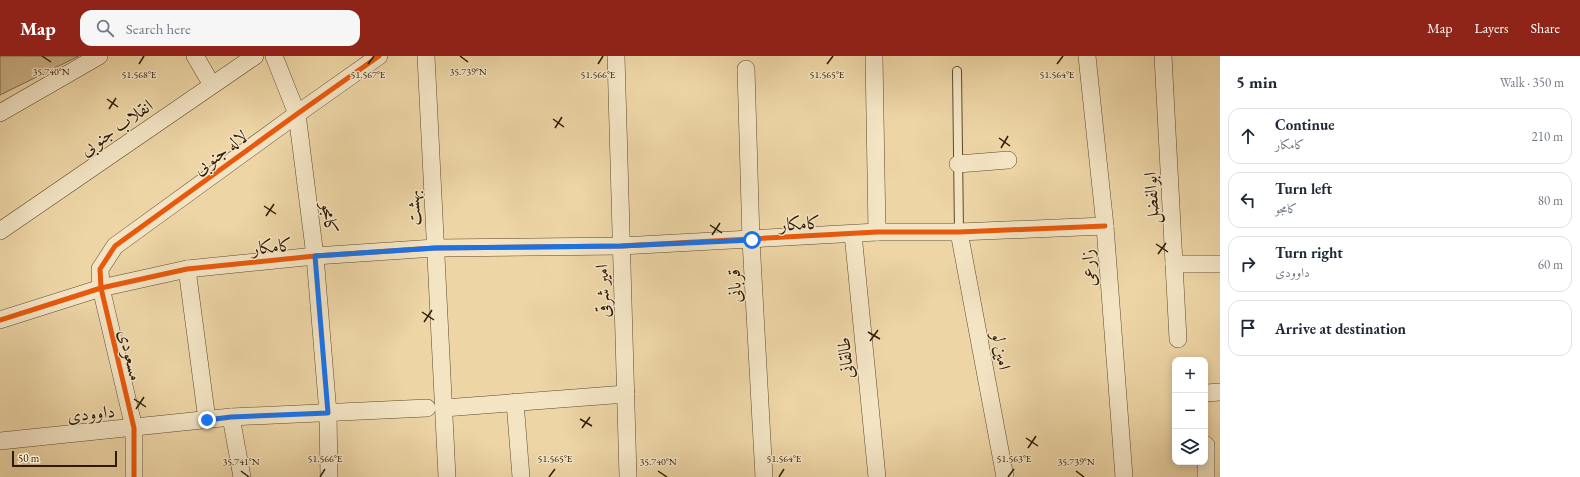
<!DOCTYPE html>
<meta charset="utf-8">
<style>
:root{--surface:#fff;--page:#f6f6f7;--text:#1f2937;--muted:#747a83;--line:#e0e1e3;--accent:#8f2418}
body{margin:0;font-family:"EB Garamond",Amiri,serif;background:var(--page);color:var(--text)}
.controls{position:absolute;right:12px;bottom:12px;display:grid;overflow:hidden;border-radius:8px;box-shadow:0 2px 10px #0003}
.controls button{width:36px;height:36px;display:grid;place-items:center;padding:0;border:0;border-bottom:1px solid var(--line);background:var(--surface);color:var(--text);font:20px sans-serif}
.scale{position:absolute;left:12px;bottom:10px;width:105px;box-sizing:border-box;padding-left:4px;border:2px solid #2f1a05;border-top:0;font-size:11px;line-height:14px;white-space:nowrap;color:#2f1a05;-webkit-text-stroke:3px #f3e4c4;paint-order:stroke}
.stop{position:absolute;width:12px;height:12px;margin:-9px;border:3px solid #1a73e8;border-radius:50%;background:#fff}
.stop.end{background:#1a73e8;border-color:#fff;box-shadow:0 1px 4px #0008}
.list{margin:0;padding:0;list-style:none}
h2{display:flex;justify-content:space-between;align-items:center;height:52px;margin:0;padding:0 16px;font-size:17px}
h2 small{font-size:13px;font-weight:400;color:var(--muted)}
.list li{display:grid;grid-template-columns:26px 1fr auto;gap:12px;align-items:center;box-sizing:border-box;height:56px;margin:0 8px 8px;padding:0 8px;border:1px solid var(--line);border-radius:12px}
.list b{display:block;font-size:15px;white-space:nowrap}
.list p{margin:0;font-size:13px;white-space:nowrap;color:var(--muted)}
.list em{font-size:13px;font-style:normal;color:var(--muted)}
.icon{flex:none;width:22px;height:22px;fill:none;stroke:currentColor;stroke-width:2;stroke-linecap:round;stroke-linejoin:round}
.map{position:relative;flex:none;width:1220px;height:421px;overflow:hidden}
header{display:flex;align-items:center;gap:24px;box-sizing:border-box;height:56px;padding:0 20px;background:var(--accent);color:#fff}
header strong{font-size:19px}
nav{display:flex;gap:22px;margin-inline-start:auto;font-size:14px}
.search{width:280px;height:36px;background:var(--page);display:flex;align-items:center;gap:10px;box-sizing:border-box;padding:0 14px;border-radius:12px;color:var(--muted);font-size:15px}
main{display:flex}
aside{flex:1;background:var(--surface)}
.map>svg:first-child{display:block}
.green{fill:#cdb58a;stroke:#7e6848}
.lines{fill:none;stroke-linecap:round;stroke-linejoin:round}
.lane-casing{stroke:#5e492d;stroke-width:10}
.street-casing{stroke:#5e492d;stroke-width:18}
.lane{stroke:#f3e4c4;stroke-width:8}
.street{stroke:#f3e4c4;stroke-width:17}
.cycleway-casing{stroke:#f3e4c4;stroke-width:8}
.cycleway{stroke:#e8590c;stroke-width:5}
.route{stroke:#1a73e8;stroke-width:5}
.ticks{fill:none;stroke:#2f1a05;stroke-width:1.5}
.labels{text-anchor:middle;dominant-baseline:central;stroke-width:3;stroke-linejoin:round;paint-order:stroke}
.street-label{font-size:18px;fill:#2f1a05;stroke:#f3e4c4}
.ticks-label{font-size:10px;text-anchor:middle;fill:#2f1a05;stroke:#f3e4c4;stroke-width:3;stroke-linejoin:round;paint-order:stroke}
</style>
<header>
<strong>Map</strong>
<div class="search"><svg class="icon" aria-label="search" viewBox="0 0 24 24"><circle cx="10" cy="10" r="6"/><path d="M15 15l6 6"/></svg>Search here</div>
<nav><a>Map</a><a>Layers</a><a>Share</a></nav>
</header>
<main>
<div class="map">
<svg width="1220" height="421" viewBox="0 0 1220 421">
<rect width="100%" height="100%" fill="#edd5a5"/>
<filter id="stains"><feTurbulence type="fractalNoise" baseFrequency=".005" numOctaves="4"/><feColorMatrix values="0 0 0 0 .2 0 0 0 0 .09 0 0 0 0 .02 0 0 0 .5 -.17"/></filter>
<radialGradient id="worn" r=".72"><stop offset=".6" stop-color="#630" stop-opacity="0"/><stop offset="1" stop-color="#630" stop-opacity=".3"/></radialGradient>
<polygon class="green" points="0,0 79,0 0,39"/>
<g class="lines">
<defs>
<polyline id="lane" points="957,15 959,176"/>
<g id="street">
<polyline points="195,0 212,29"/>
<polyline points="274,0 297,58 315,200 328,357 329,421"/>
<polyline points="426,0 447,421"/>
<polyline points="616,0 628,421"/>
<polyline points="874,0 877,176"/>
<polyline points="1087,0 1105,170 1124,421"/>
<polyline points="1163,0 1178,283"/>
<polyline points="746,13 751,184 764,421"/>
<polyline points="0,57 99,0"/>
<polyline points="958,108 1008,104"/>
<polyline points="0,175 255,0"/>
<polyline points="959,176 1005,421"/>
<polyline points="853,178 877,421"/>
<polyline points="1174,208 1220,208"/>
<polyline points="187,213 207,364"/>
<polyline points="0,264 101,232 187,213 315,200 435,192 621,190 877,176 959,176 1105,170"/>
<polyline points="1207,337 1220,336"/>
<polyline points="515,346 521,421"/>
<polyline points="444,352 626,338"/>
<polyline points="231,361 242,421"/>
<polyline points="0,385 231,361 427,352"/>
<polyline points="134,421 134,372 101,232 100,213 115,190 297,58 379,0"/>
<polyline points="1206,421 1206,389"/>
</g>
</defs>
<use href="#lane" class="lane-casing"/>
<use href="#street" class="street-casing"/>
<use href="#lane" class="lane"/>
<use href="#street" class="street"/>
<defs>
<g id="cycleway">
<polyline points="0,264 101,232 187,213 315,200 435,192 621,190 877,176 959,176 1105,170"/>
<polyline points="134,421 134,372 101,232 100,213 115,190 297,58 379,0"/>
</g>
</defs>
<use href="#cycleway" class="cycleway-casing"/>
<use href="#cycleway" class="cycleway"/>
</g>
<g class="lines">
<polyline class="route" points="207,364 231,361 328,357 315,200 435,192 621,190 752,184"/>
</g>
<path class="ticks" d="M42 0 51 6M460 0 468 6M139 8 144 0M368 8 374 0M598 8 603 0M827 8 833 0M1057 8 1063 0M107 43 118 51M109 53 116 42M553 63 564 71M555 72 562 61M999 82 1010 90M1001 92 1008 80M264 150 276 158M266 160 274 148M710 169 722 177M712 179 720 167M1156 188 1168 196M1158 198 1166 187M422 256 434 264M424 266 432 254M868 276 880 283M870 285 878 274M134 343 146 351M136 353 144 341M580 363 592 370M582 372 590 361M1026 382 1038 390M1028 392 1036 380M241 415 249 421M658 415 667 421M1076 415 1084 421M320 421 325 413M549 421 555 413M779 421 784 413M1008 421 1014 413"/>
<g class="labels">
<g class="street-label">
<text transform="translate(116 71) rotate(-35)">انقلاب جنوبی</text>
<text transform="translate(220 96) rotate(-36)">لاله جنوبی</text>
<text transform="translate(1151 142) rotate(-93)">ابوالفضل</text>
<text transform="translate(413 152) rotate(-93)">بهشت</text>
<text transform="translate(330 162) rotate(83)">کامجو</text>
<text transform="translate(800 167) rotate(-3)">کامکار</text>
<text transform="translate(272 190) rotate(-6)">کامکار</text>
<text transform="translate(1088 212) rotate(-94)">زارعی</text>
<text transform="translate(734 230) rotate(-93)">قربانی</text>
<text transform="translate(602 235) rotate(-92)">امیر شرقی</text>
<text transform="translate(1002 295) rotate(80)">امین لو</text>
<text transform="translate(131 299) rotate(77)">مسعودی</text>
<text transform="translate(845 302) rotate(-96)">طالقانی</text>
<text transform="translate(91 357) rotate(-6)">داوودی</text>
</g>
</g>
<g class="ticks-label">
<text x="51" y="19">35.740°N</text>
<text x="468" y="19">35.739°N</text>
<text x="139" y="22">51.568°E</text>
<text x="368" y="22">51.567°E</text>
<text x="598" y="22">51.566°E</text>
<text x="827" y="22">51.565°E</text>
<text x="1057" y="22">51.564°E</text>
<text x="325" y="406">51.566°E</text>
<text x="555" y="406">51.565°E</text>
<text x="784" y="406">51.564°E</text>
<text x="1014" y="406">51.563°E</text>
<text x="241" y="409">35.741°N</text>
<text x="658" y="409">35.740°N</text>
<text x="1076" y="409">35.739°N</text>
</g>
<rect width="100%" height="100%" filter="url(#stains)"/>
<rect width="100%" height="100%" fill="url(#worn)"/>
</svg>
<div class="controls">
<button>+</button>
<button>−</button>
<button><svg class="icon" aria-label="layers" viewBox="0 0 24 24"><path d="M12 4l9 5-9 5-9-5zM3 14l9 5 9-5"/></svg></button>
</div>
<div class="scale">50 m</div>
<div class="stop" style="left:752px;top:184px"></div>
<div class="stop end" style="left:207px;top:364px"></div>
</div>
<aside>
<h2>5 min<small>Walk · 350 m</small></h2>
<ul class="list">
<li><svg class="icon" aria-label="ahead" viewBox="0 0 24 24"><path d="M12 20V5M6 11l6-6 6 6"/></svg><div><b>Continue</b><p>کامکار</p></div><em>210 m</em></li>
<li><svg class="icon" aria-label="left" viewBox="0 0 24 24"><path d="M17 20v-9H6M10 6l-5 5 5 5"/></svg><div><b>Turn left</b><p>کامجو</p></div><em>80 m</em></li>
<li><svg class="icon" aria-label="right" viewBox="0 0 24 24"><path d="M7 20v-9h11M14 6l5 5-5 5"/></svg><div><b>Turn right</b><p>داوودی</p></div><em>60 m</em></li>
<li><svg class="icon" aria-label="arrive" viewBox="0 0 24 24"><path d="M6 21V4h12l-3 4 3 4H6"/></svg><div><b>Arrive at destination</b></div></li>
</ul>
</aside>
</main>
